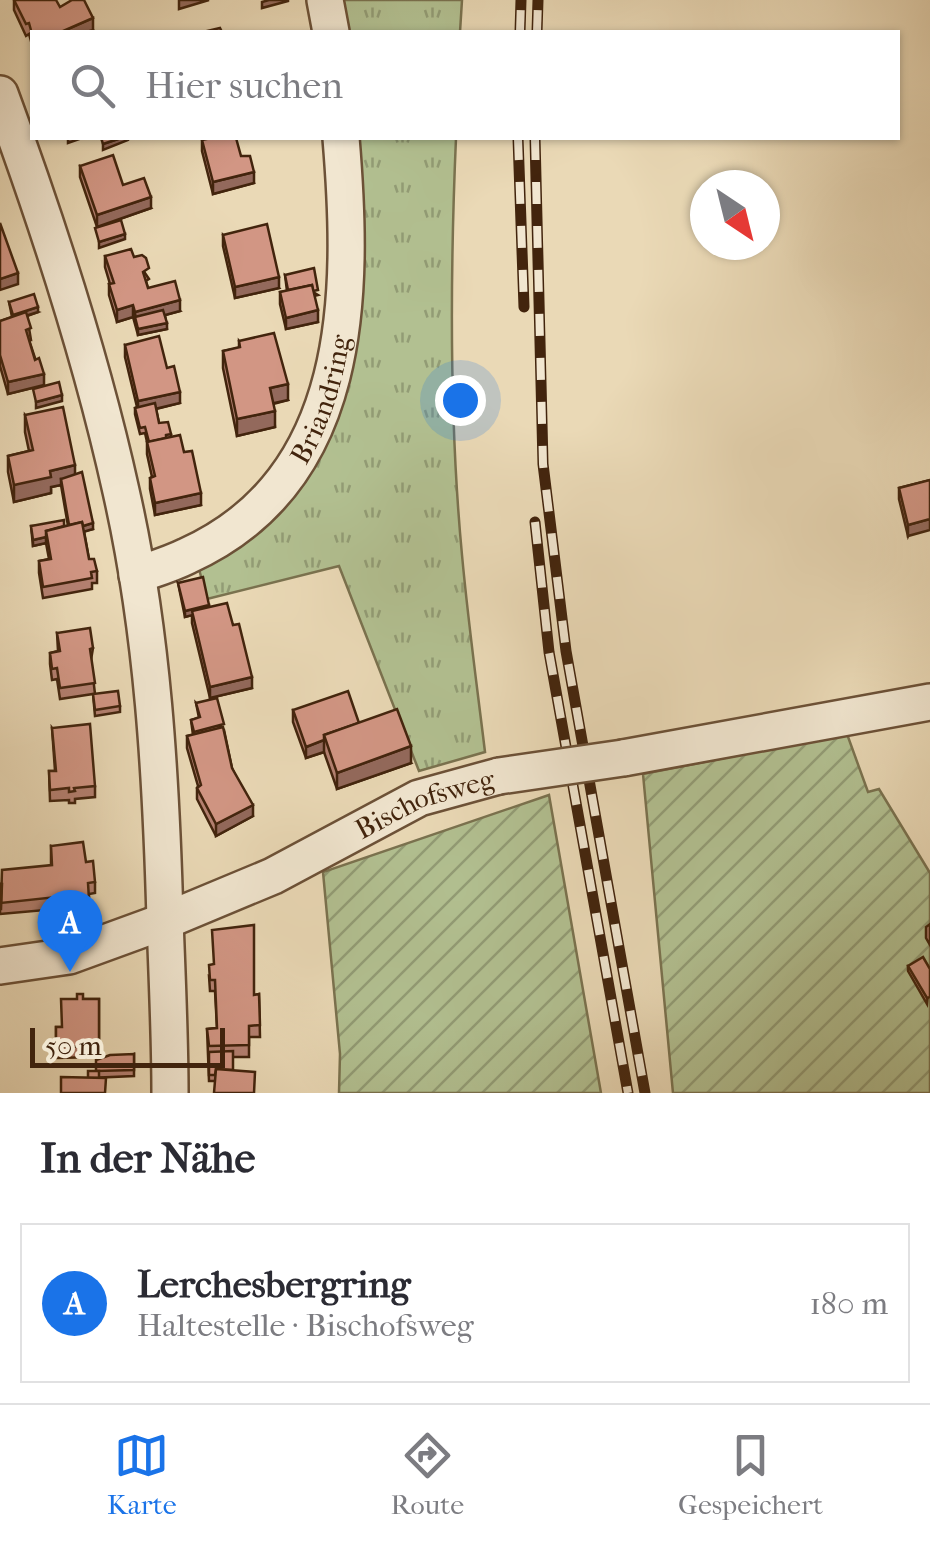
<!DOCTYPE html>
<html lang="de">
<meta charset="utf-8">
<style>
:root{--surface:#fff;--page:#f7f7f7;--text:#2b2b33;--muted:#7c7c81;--line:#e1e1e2;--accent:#1a73e8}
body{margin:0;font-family:"IM FELL French Canon",serif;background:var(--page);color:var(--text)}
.compass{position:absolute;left:690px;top:170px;width:90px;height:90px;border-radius:50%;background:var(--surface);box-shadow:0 2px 8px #0004;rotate:145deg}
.scale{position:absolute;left:30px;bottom:25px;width:195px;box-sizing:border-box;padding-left:10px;border:5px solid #42240d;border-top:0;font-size:28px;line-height:35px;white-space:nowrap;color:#42240d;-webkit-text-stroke:8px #f1e6d0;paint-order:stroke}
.you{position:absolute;left:460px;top:400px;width:35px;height:35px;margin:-25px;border:8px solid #fff;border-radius:50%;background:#1a73e8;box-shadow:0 0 0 15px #1a73e833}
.badge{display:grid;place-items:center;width:65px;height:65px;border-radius:50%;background:var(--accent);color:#fff;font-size:32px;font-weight:700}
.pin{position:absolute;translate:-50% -82px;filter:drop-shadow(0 2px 5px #0008)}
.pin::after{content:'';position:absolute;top:52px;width:35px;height:30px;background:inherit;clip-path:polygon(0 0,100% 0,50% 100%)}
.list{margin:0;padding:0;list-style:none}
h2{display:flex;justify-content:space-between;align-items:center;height:130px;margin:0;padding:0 40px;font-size:42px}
h2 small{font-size:32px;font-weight:400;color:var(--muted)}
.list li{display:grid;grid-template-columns:65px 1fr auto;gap:30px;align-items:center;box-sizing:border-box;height:160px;margin:0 20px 20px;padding:0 20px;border:2px solid var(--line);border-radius:0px}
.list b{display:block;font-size:38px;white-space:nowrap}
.list p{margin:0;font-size:32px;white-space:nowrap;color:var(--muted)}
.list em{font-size:32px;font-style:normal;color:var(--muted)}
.icon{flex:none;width:55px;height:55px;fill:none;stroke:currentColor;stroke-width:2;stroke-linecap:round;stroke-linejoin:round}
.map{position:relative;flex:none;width:930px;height:1093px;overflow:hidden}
.search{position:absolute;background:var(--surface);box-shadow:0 2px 8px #0004;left:30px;right:30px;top:30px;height:110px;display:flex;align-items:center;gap:25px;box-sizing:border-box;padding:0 35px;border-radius:0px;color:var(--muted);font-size:38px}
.sheet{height:310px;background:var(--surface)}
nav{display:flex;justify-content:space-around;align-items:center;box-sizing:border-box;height:140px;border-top:2px solid var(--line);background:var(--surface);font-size:28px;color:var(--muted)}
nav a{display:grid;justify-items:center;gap:5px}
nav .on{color:var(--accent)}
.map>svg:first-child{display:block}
.grass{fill:url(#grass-tufts);stroke:#7a724f;stroke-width:2.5}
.garden{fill:url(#garden-furrows);stroke:#7a724f;stroke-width:2.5}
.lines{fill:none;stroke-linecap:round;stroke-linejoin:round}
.minor-casing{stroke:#6c5137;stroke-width:40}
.minor{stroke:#f1e6d0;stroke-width:35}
.rail-casing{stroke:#42240d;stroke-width:11}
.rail{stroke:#f1e6d0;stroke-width:8;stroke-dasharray:22;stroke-linecap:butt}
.minor-bridge-casing{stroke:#6c5137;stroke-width:40;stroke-linecap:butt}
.minor-bridge{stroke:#f1e6d0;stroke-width:35}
.wall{fill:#b58172;stroke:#42240d;stroke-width:2.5}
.shaded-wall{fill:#93695c;stroke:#42240d;stroke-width:2.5}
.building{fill:#d29684;stroke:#42240d;stroke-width:2.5}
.labels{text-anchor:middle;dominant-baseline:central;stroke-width:9;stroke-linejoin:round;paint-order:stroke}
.street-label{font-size:28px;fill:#42240d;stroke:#f1e6d0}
</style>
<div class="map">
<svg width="930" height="1093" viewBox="0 0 930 1093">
<defs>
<pattern id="grass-tufts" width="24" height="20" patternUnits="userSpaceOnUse" patternTransform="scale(2.5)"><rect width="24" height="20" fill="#b2c091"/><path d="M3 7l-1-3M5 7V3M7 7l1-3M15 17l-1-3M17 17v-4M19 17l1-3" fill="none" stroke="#929c75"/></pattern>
<pattern id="garden-furrows" width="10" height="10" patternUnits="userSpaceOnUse" patternTransform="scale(2.5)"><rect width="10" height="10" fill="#b2c091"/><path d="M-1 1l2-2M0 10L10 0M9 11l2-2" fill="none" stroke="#929c75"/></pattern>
</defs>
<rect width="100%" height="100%" fill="#ead9b6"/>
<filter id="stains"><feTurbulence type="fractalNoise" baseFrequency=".002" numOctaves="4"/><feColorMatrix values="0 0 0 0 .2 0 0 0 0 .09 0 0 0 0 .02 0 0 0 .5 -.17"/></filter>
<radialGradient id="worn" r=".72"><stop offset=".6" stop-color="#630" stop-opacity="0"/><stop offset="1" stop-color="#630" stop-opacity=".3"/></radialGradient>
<g class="grass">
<polygon points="340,0 462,0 460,32 346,32"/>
<path d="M357 138H456C450 276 449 418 462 555 468 621 477 686 485 752L419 771 339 566 207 599 199 569 303 473Z"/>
</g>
<g class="garden">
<polygon points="847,734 868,792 879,789 930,873 930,1093 673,1093 643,774"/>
<polygon points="549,795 601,1093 339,1093 340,1054 323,872"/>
</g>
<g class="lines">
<defs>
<g id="minor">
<polyline points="325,0 331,32"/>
<path d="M0 94C48 224 91 355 121 491 153 632 161 776 165 919 167 977 170 1035 170 1093"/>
<path id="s1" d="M137 575C154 569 171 564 187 556 355 480 354 293 341 138"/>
<polyline points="623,758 930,702"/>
<path id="s2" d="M0 966 69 956 165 921 273 876 419 798 499 776"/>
</g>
</defs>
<use href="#minor" class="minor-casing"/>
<use href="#minor" class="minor"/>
<defs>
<g id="rail">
<polyline points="520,32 521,0"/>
<polyline points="537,32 538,0"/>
<polyline points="518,138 524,307"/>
<polyline points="535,138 543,464 566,651 645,1093"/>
<polyline points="535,522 549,652 628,1093"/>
</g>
</defs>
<use href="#rail" class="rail-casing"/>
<use href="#rail" class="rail"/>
<defs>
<polyline id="minor-bridge" points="499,776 623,758"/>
</defs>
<use href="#minor-bridge" class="minor-bridge-casing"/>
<use href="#minor-bridge" class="minor-bridge"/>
</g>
<g class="wall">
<polygon points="14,0 60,7 93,30 87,32 32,32 32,45 29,34 26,36 14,10"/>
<polygon points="202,140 241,156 254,183 213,194 202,151"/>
<polygon points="80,166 123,185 151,208 97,227 80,177"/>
<polygon points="223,235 279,288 235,298 223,246"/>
<polygon points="105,256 134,257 149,279 146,281 148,288 180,311 165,315 167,329 138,335 133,317 117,322 109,295 109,284 110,284 105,267"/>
<polygon points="285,275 318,295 314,296 318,322 286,329 280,304 280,292 287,291"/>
<polygon points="9,302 38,312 27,316 31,340 29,340 44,385 8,394 0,366 0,321 12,317"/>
<polygon points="239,341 288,400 273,404 275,427 237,436 223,368 223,351 239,348"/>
<polygon points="125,345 167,368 180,403 156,409 159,423 171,434 171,437 184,452 201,505 155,515 150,489 150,478 152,477 147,454 147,442 145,433 140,434 135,414 135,408 137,407 125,357"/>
<polygon points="25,415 75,474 93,529 84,531 89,559 97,571 97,583 92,583 92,589 43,598 39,573 39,561 49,559 46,543 33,546 31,526 68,526 61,485 51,487 51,493 14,502 8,472 8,456 29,451 25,432"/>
<polygon points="930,480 908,536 899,499 899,488"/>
<polygon points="178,583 233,625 252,688 210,698 192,623 192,615 185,617"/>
<polygon points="57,633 93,648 91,660 95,694 120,706 120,712 95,716 93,694 60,699 57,679 52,680 50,664 50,653 58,651"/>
<polygon points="196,703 224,730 232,768 253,816 216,836 197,799 197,788 198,786 187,748 187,736 193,735 191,720 199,718"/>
<polygon points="293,710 359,723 411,763 337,789 324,752 306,758 293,722"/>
<polygon points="52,728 95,786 95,797 75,799 75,803 69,803 69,800 50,801 49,771 55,771"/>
<polygon points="51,846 86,862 95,882 95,893 89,894 89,910 57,914 56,909 0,914 0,884 51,865"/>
<polygon points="930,924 930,945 926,938 926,927"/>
<polygon points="908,966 930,969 927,1004 908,971"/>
<polygon points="209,976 254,995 259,994 260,1037 249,1037 249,1057 233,1057 215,1081 209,1081 207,1029 217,1028 215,991 210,991"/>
<polygon points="83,999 99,999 99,1057 56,1058 56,1027 62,1027"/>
<polygon points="134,1054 134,1076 88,1078 96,1071"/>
</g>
<g class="shaded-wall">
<polygon points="179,0 209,0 179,9"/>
<polygon points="269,0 288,0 288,1 262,8 262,2"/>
<polygon points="93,18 93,30 87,32 61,32"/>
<polygon points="68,138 82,138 68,143"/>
<polygon points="121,138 128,138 128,140 103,150 103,144"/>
<polygon points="254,172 254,183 213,194 213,182"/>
<polygon points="151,197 151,208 97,227 97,215"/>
<polygon points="125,234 125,239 99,248 99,242"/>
<polygon points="18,273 18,284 0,290 0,279"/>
<polygon points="279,277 279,288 235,298 235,287"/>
<polygon points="180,300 180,311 136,323 135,312"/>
<polygon points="133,305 133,317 117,322 117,310"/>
<polygon points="38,307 38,312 13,320 13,315"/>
<polygon points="318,310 318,322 286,329 286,318"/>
<polygon points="167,323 167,329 138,335 138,329"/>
<polygon points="44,374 44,385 8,394 8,382"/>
<polygon points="288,384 288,400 270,404 270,388"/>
<polygon points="180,392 180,403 138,413 138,401"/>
<polygon points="62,395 62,401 36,408 36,402"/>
<polygon points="275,411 275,427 237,436 237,419"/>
<polygon points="75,465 75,481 61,479 61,485 51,487 51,493 14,502 14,485 50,471"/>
<polygon points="201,493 201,505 155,515 155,503"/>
<polygon points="930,519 930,530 908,536 908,525"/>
<polygon points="93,523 93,529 70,536 70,530"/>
<polygon points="46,537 46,543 33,546 33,540"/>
<polygon points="209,605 209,611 185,617 185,611"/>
<polygon points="252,677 252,688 210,698 210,687"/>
<polygon points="324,740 324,752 306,758 306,747"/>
<polygon points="411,746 411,763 337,789 337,773"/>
<polygon points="253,805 253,816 216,836 216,824"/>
</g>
<g class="building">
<polygon points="14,0 56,0 60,7 72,0 84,0 93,18 61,32 32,32 32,34 29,23 26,24"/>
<polygon points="220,28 222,32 203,32"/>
<polygon points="101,138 121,138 103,144"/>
<polygon points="211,138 236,138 241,156 250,156 254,172 213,182 202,140"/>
<polygon points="113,155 123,185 144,178 151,197 97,215 80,166"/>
<polygon points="121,220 125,234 99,242 95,228"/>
<polygon points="0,223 18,273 0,279"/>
<polygon points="267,224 279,277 235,287 223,235"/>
<polygon points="131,249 134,257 142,255 146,258 149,268 143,272 148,288 175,281 180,300 135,312 133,305 117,310 109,284 114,283 105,256"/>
<polygon points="314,268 318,290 313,291 312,285 288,290 285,275"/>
<polygon points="312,285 318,310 286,318 280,292"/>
<polygon points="34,294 38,307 13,315 9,302"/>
<polygon points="163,310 167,323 138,329 135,317"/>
<polygon points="26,312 31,328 26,330 35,360 39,358 44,374 8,382 0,355 0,321"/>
<polygon points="274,333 288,384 270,388 275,411 237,419 223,351 240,347 239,341"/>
<polygon points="159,336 167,368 174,366 180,392 138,401 125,345"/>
<polygon points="59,382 62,395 36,402 33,389"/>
<polygon points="155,403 159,423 168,422 171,434 166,435 166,438 149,442 145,427 140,428 135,408"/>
<polygon points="63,407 75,465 50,471 51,477 14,485 8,456 33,450 25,415"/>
<polygon points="180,435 184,452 192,451 201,493 155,503 150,478 155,476 147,442"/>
<polygon points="82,472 93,523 83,526 82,522 69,525 61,479"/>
<polygon points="930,480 930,519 908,525 899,488"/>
<polygon points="64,520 64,526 46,531 46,537 33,540 31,526"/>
<polygon points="82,522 89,559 94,559 97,571 91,572 92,578 43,587 39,561 51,559 46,531"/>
<polygon points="203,577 209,605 185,611 178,583"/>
<polygon points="227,603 233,625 239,624 252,677 210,687 192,611"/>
<polygon points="90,628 93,648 90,649 95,683 60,688 57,668 52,669 50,653 60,651 57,633"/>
<polygon points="118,691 120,706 95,710 93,694"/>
<polygon points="348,691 359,723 324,735 324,740 306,747 293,710"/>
<polygon points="217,698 224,724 194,732 191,720 200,717 196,703"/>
<polygon points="397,709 411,746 337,773 324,735"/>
<polygon points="90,724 95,786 74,788 75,791 69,792 69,788 50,790 49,771 56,771 52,728"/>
<polygon points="223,727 232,768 253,805 216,824 197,788 201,785 187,736"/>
<polygon points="83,842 86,862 93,861 95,882 88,883 89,899 57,902 56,897 1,903 2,870 52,865 51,846"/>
<polygon points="0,884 2,884 1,909 0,909"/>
<polygon points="254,925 254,995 259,994 260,1025 249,1026 249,1045 209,1046 207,1029 217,1028 215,980 210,980 209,965 214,964 212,930"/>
<polygon points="923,957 930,969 930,997 927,998 908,966"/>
<polygon points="77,994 83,994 83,999 99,999 99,1046 56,1047 56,1027 62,1027 61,999 77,999"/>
<polygon points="233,1051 233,1070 216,1069 215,1075 209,1075 209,1052"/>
<polygon points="134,1054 134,1070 96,1071 96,1060 110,1055"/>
<polygon points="216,1069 255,1072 254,1093 214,1093"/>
<rect x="88" y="1071" width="11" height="7"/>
<polygon points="61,1077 106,1078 105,1093 61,1093"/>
</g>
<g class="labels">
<g class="street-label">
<text stroke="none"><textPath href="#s1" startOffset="268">Briandring</textPath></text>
<text stroke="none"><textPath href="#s2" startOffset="458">Bischofsweg</textPath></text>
</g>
</g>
<rect width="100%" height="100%" filter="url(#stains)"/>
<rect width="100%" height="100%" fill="url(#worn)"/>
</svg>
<svg class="compass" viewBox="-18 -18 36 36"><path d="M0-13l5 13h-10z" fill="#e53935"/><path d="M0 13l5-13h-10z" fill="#7c7c81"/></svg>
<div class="scale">50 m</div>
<div class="you"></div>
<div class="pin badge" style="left:70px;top:972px">A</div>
<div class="search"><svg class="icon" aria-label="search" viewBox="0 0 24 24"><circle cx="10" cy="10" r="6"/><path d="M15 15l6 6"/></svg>Hier suchen</div>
</div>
<section class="sheet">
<h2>In der Nähe<small></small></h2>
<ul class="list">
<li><span class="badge">A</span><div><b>Lerchesbergring</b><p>Haltestelle · Bischofsweg</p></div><em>180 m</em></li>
</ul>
</section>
<nav>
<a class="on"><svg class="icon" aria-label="map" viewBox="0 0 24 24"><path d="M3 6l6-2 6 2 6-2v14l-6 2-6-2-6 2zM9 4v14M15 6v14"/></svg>Karte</a>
<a><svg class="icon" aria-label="directions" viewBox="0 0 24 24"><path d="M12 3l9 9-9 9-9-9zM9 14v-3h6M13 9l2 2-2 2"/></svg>Route</a>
<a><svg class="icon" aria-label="saved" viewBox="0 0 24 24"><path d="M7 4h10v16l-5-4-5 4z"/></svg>Gespeichert</a>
</nav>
